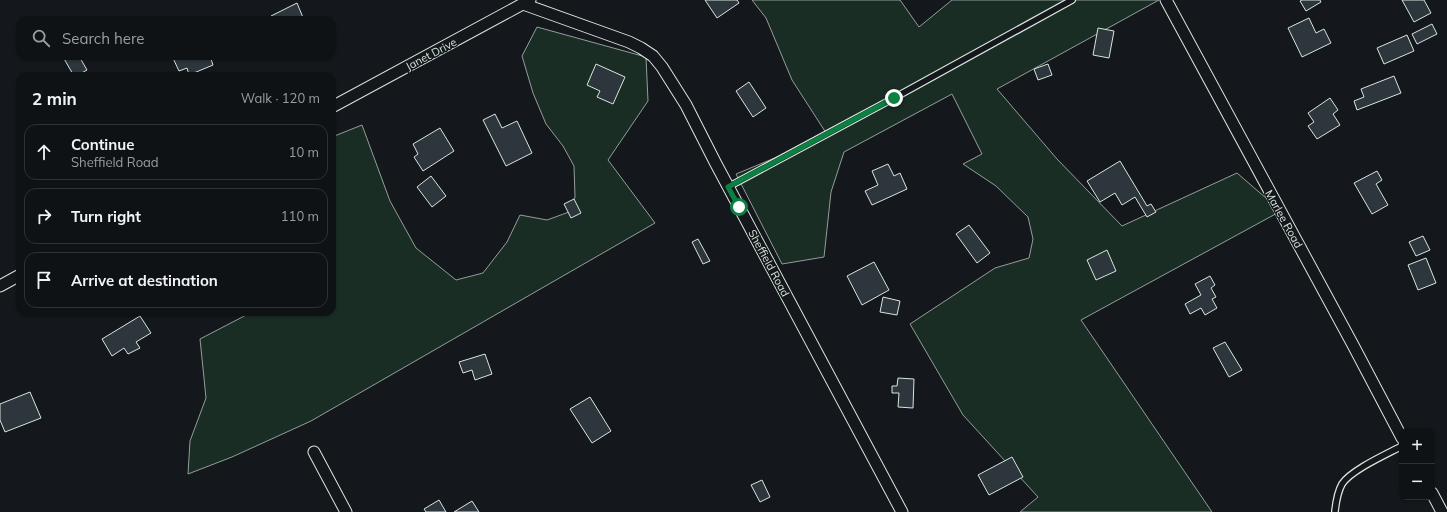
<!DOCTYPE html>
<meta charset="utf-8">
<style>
:root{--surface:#0f1215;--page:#181b1e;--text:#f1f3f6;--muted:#9b9ea0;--line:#2f3234}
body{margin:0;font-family:Mulish,sans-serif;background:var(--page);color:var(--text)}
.controls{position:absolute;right:12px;bottom:12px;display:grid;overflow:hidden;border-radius:8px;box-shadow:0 1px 3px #0004}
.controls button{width:36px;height:36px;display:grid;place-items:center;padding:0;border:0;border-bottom:1px solid var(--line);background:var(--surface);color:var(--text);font:20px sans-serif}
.stop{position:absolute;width:12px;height:12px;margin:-9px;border:3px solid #0b8043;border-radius:50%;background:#fff}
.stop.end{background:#0b8043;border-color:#fff;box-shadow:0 1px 4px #0008}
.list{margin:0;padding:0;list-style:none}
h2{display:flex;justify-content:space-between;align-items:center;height:52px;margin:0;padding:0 16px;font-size:17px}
h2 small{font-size:13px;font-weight:400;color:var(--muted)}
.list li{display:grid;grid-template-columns:26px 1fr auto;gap:12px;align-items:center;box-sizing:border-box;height:56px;margin:0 8px 8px;padding:0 8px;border:1px solid var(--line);border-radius:12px}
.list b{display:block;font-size:15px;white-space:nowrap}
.list p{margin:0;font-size:13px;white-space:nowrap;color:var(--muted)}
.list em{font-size:13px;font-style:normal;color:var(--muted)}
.icon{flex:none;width:22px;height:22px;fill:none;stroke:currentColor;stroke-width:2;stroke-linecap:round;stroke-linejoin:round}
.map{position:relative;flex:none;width:1447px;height:512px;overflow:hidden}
.search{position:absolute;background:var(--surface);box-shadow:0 1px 3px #0004;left:16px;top:16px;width:320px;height:44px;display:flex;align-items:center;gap:10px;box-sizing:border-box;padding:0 14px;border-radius:12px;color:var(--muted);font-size:15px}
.panel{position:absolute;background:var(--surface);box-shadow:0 1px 3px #0004;left:16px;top:72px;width:320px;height:244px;border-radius:12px}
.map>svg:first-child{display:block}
.green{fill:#1a2d24;stroke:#939e99}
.building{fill:#2c363c;stroke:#d8e6dc}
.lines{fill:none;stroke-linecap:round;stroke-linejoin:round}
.lane-casing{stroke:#d8e6dc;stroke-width:8}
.street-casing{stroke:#d8e6dc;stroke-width:13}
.lane{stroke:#14181c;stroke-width:5.5}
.street{stroke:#14181c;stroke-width:11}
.route{stroke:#0b8043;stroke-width:5}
.labels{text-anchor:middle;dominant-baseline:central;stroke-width:3;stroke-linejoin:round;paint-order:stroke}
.street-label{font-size:11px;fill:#d8e6dc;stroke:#14181c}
</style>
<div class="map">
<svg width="1447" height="512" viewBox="0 0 1447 512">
<rect width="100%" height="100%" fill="#14181c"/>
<g class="green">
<polygon points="752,0 900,0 919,27 952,0 1159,0 997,89 1057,159 1122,226 1237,173 1281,211 1081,320 1212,512 1020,512 1038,497 963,415 910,324 995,268 1029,258 1033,239 1028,217 996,186 963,164 982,154 952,94 844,152 831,192 824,257 782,264 736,174 828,136 792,80 766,18"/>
<polygon points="537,27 646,57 648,101 608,160 655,223 311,421 232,457 188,474 190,441 206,398 200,339 252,312 332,312 332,137 362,125 390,201 416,248 456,280 483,273 507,242 520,215 547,220 569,212 575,197 574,166 563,146 546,124 533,93 522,56"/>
</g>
<g class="building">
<polygon points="705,0 737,0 739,3 717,18"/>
<polygon points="1302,0 1320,0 1321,2 1306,11 1300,1"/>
<polygon points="1402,0 1424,0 1431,13 1414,22"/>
<polygon points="297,3 304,20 273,20 271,16"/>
<polygon points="1309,18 1316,33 1324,29 1331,43 1302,57 1288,28"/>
<polygon points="1432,24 1437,34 1417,44 1412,34"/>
<polygon points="1098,28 1114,31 1109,58 1093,55"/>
<polygon points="1407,35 1414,51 1384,64 1377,48"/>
<polygon points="66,56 79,56 87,70 76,76 74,76 63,57"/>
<polygon points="172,56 210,56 213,65 189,75 187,68 179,71"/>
<polygon points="596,64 625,77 613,104 597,97 600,91 587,85"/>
<polygon points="1048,64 1052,75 1038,80 1034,69"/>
<polygon points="1394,76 1401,93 1357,110 1354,101 1364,97 1361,89"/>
<polygon points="749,82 766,108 753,117 736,91"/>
<polygon points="1330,98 1338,110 1333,114 1340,125 1317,139 1308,126 1314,122 1308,113"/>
<polygon points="495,114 502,128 517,121 532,153 506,166 483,120"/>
<polygon points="440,128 454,151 423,171 414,157 418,154 413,144"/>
<polygon points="1120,161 1147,206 1151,204 1156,212 1147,217 1135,197 1122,205 1115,193 1100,202 1087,181"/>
<polygon points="888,164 894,176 900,173 907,189 872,205 865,191 878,185 872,171"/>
<polygon points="1377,171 1382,180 1376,184 1388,205 1372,214 1354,183"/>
<polygon points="431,176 446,196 432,207 417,187"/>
<polygon points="574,199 581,213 571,218 564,204"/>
<polygon points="969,225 990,253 977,263 956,234"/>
<polygon points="1423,236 1430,250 1416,256 1409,242"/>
<polygon points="698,239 710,261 703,264 692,242"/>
<polygon points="1107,250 1116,271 1096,280 1087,260"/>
<polygon points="1426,258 1436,283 1418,290 1408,265"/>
<polygon points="874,262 889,290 862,305 847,276"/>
<polygon points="1210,276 1215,285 1211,288 1216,297 1212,299 1217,308 1205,315 1201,308 1190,314 1185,304 1201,295 1195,284"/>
<polygon points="883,297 900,301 897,315 880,312"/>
<polygon points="140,316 151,333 136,342 140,348 128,354 124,348 112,356 102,339"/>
<polygon points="1225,342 1242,370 1229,377 1213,348"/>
<polygon points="485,354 492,374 475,380 472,370 463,373 459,362"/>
<polygon points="898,378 914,379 913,408 898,407 899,393 892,393 892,386 897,386"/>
<polygon points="30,392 41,418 5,432 0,420 0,404"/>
<polygon points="590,397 611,431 592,443 570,409"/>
<polygon points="1012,457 1023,477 989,495 978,475"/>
<polygon points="762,480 770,497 760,502 751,485"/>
<polygon points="439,500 446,512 426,512 424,509"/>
<polygon points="472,501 479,512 454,512"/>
</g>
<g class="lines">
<defs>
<g id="lane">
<polyline points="728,187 894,98 1072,0"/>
<path d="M1335 511C1336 502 1337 493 1342 484 1351 470 1387 454 1402 446"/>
</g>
<g id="street">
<polyline points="1166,0 1353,345 1402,438"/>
<polyline points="523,4 629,42 641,48 653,56 662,67 686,105 715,162 902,512"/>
<polyline points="332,107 530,0"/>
<polyline points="0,286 20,275"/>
<polyline points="314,452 346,512"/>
<polyline points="1432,493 1442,512"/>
</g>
</defs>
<use href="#lane" class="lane-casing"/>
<use href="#street" class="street-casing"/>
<use href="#lane" class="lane"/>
<use href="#street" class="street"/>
</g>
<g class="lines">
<polyline class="route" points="739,207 728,187 894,98"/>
</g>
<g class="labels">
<g class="street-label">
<text transform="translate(431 54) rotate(-28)">Janet Drive</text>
<text transform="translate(1284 219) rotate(61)">Marlee Road</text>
<text transform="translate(769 263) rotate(62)">Sheffield Road</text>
</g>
</g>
</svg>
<div class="controls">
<button>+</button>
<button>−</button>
</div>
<div class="stop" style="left:739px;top:207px"></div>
<div class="stop end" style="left:894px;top:98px"></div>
<div class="search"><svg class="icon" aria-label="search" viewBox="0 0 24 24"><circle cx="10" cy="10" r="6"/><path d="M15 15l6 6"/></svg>Search here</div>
<section class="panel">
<h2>2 min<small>Walk · 120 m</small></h2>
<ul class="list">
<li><svg class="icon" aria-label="ahead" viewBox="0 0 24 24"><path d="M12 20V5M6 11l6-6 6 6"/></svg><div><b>Continue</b><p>Sheffield Road</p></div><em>10 m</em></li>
<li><svg class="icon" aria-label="right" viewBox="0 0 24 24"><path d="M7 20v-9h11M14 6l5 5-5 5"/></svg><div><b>Turn right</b></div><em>110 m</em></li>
<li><svg class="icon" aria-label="arrive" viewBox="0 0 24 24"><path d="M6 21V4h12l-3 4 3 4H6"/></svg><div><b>Arrive at destination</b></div></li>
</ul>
</section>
</div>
